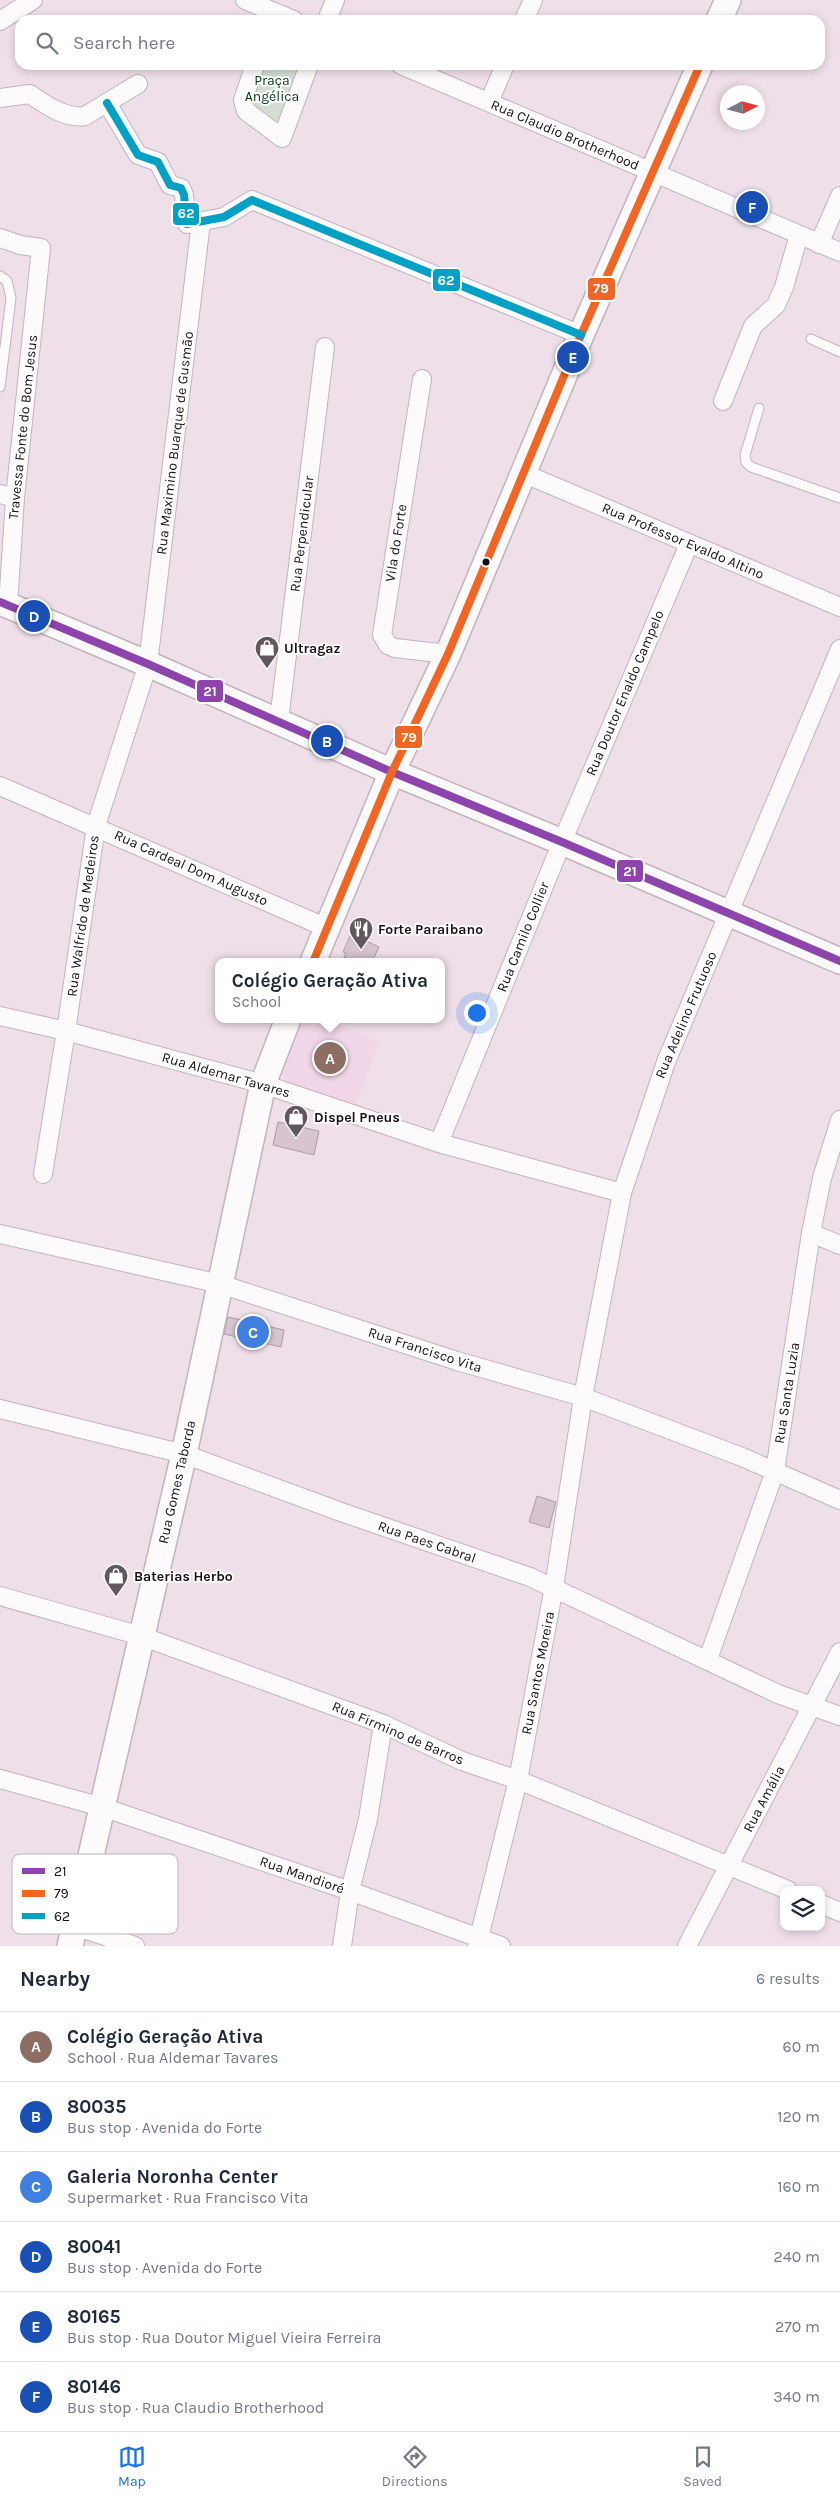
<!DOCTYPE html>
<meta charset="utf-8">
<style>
:root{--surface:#fff;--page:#f6f6f7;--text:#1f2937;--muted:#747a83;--line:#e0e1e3;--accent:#1a73e8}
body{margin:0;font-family:Karla,sans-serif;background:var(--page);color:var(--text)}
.controls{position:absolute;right:15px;bottom:15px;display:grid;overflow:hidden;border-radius:10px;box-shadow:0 2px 8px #0003}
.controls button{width:45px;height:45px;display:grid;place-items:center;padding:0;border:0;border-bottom:1px solid var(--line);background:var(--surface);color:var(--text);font:25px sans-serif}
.compass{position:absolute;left:720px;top:85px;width:45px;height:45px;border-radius:50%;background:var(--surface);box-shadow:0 2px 8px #0003;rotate:84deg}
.you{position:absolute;left:476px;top:1012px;width:18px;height:18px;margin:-12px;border:4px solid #fff;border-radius:50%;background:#1a73e8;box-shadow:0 0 0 8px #1a73e833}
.badge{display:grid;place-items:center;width:32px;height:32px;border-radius:50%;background:var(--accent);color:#fff;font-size:16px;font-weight:700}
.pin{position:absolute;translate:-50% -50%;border:2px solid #fff;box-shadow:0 1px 5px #0006}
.popup{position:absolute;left:215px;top:958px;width:230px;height:65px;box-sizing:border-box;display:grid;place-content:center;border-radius:10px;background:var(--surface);filter:drop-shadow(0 1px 4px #0005);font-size:16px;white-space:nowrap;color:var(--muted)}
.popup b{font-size:19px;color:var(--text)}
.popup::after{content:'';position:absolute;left:50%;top:100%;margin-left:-10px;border:10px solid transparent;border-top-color:var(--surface)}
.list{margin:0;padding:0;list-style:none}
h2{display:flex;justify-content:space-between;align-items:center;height:65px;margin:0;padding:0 20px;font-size:21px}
h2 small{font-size:16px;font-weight:400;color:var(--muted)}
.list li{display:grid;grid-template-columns:32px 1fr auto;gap:15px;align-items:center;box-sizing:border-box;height:70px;padding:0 20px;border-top:1px solid var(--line)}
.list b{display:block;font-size:19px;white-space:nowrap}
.list p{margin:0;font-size:16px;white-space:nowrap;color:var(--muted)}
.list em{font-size:16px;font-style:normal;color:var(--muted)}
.icon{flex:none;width:28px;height:28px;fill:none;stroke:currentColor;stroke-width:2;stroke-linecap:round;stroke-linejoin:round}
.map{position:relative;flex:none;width:840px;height:1946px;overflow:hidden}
.search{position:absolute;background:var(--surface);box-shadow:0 2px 8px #0003;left:15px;right:15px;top:15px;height:55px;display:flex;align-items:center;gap:12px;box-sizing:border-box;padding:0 18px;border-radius:15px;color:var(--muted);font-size:19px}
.sheet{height:485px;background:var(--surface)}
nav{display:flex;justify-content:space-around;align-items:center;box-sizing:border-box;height:70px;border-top:1px solid var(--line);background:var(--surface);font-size:14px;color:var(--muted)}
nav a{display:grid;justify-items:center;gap:2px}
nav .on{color:var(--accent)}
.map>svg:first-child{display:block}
.built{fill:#f0d6e6}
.green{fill:#d3ddd2}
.building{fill:#d6c4cf;stroke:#aa9ea5}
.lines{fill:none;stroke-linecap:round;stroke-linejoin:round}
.lane-casing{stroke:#c1b4bc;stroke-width:11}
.street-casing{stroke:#c1b4bc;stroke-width:20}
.secondary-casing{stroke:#c1b4bc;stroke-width:28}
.lane{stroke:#fdfafc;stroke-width:9}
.street{stroke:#fdfafc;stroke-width:18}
.secondary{stroke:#fdfafc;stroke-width:25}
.bus-1-casing{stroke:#fff;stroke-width:11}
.bus-2-casing{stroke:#fff;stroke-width:11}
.bus-3-casing{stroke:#fff;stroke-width:11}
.bus-1{stroke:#8e44ad;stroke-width:8}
.bus-2{stroke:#f26522;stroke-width:8}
.bus-3{stroke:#01a1c5;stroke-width:8}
.bus-dot{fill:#180e14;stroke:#fff;stroke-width:2}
.labels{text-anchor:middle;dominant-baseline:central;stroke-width:4;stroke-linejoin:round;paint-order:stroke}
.park-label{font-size:14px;fill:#003c13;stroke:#fff}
.street-label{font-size:14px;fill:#180e14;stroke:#fff}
.poi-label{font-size:14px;font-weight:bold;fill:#180e14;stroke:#fff;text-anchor:start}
.key{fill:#fff;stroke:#bab7b8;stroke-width:1}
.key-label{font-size:14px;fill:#180e14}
.line-badge{stroke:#fff;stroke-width:2}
.badge-label{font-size:14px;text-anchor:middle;font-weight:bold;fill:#fff}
</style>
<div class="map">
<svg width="840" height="1946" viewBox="0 0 840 1946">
<rect width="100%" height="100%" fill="#efdfe9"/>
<polygon class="built" points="302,1019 328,1019 379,1043 355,1105 287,1082 283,1077 282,1073"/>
<polygon class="green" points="263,65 301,65 275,126 246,105"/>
<g class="building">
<polygon points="351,934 379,947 372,962 354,962 344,957 346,953 343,952"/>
<polygon points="278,1122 319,1131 314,1155 273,1145"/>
<polygon points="228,1317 284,1330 281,1347 224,1334"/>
<polygon points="537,1496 556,1502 549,1528 529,1522"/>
</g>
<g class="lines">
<defs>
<g id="lane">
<polyline points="0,276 7,281 11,298 0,387"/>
<polyline points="811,339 840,352"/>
<polyline points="759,408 745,455 746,462 751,467 840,498"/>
</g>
<g id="street">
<polyline points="245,0 294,20"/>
<polyline points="327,20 335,0"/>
<polyline points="524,20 533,0"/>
<polyline points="0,21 33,0"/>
<polyline points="255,65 243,100 246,111 282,138 309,65"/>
<polyline points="401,65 840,252"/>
<path d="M0 98 30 94C45 105 66 119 85 116L138 84"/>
<polyline points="489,102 505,65"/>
<polyline points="107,103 138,155 158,162 170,185 181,188 184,195 187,224 224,217 252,200 581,335"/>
<polyline points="0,238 20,245 41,248 15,498 8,606"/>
<polyline points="819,244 840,196"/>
<polyline points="422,379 382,635 388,645 395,648 448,654"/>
<polyline points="723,401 753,326 776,305 784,287 799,235"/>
<polyline points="525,474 840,607"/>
<polyline points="0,494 15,498"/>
<polyline points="279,720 325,347"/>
<polyline points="0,786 327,928"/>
<polyline points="0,1016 66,1031 263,1084 439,1143 622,1193"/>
<polyline points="439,1143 562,842 689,544"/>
<polyline points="43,1174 66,1031 96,826 148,664 201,222"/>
<polyline points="811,1233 840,1245"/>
<polyline points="0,1234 220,1284 457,1361 583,1397 742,1457 840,1500"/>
<polyline points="0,1409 184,1454 341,1512 530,1577 778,1694 840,1716"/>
<polyline points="0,1596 141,1636 383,1724 462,1761 518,1780 788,1890"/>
<polyline points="708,1659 775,1471 811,1233 822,1178 840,1120"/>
<polyline points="0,1779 102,1807 350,1891 501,1946"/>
<polyline points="821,1904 840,1912"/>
<polyline points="75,1926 135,1946"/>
<polyline points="342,1946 350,1891 368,1819 383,1724"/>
<polyline points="477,1946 518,1780 554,1587 583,1397 622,1193 666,1062 840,649"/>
<polyline points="687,1946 840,1652"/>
</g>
<g id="secondary">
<polyline points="719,20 728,0"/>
<polyline points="0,602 148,664 392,772 562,842 840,961"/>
<polyline points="313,962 392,772 448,654 581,335 700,65"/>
<polyline points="70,1946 184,1454 263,1084 288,1019"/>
</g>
</defs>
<use href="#lane" class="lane-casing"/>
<use href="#street" class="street-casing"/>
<use href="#secondary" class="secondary-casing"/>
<use href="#lane" class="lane"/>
<use href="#street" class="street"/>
<use href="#secondary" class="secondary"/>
<defs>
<polyline id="bus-1" points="0,602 148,664 392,772 562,842 840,961"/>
<polyline id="bus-2" points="313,962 392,772 448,654 581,335 700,65"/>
<polyline id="bus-3" points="107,103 138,155 158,162 170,185 181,188 184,195 187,224 224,217 252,200 581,335"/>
</defs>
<use href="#bus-1" class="bus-1-casing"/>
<use href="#bus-2" class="bus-2-casing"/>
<use href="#bus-3" class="bus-3-casing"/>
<use href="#bus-1" class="bus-1"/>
<use href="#bus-2" class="bus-2"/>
<use href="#bus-3" class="bus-3"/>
</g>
<defs>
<symbol id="shop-pin" viewBox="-11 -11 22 30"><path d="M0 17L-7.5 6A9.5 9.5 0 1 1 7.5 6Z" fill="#63575f" stroke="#fff"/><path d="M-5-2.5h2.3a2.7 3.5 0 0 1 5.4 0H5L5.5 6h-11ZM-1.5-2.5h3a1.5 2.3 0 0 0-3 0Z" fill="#fff"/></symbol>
<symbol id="restaurant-pin" viewBox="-11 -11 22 30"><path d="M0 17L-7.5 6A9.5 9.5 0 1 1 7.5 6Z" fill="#63575f" stroke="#fff"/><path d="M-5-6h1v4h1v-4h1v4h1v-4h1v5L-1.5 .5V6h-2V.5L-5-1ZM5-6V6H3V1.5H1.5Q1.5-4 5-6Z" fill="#fff"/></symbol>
</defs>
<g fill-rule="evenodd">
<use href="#shop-pin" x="253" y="634" width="28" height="38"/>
<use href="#restaurant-pin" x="347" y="915" width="28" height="38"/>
<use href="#shop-pin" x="282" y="1103" width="28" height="38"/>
<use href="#shop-pin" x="102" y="1562" width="28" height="38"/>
</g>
<circle class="bus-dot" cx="486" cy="562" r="4.5"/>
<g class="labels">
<g class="park-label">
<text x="272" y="80">Praça<tspan x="272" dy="16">Angélica</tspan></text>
</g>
<g class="street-label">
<text transform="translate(565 135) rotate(23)">Rua Claudio Brotherhood</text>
<text transform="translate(23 427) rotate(-84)">Travessa Fonte do Bom Jesus</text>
<text transform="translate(175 443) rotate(-83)">Rua Maximino Buarque de Gusmão</text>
<text transform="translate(302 534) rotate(-83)">Rua Perpendicular</text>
<text transform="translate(683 541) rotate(23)">Rua Professor Evaldo Altino</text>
<text transform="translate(396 543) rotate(-81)">Vila do Forte</text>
<text transform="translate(625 693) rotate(-67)">Rua Doutor Enaldo Campelo</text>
<text transform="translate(191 868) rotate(24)">Rua Cardeal Dom Augusto</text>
<text transform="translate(83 916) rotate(-82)">Rua Walfrido de Medeiros</text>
<text transform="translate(523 937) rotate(-68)">Rua Camilo Collier</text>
<text transform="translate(686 1015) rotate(-67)">Rua Adelino Frutuoso</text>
<text transform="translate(226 1075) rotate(16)">Rua Aldemar Tavares</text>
<text transform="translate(425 1350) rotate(18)">Rua Francisco Vita</text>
<text transform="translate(787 1393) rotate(-81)">Rua Santa Luzia</text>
<text transform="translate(177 1482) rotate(-77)">Rua Gomes Taborda</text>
<text transform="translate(427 1542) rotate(19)">Rua Paes Cabral</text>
<text transform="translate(538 1673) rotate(-79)">Rua Santos Moreira</text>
<text transform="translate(398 1733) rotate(23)">Rua Firmino de Barros</text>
<text transform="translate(764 1799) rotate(-62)">Rua Amália</text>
<text transform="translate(302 1875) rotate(19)">Rua Mandioré</text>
</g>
<g class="poi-label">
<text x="284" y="648">Ultragaz</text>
<text x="378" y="929">Forte Paraibano</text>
<text x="314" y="1117">Dispel Pneus</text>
<text x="134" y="1576">Baterias Herbo</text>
</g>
</g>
<rect x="12" y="1854" width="166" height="80" rx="8" class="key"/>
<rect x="22" y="1868" width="23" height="6" fill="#8e44ad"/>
<rect x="22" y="1890" width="23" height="7" fill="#f26522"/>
<rect x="22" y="1913" width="23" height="6" fill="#01a1c5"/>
<g class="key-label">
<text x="54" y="1876">21</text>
<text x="54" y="1898">79</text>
<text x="54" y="1921">62</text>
</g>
<g class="line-badge">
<rect x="172" y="202" width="28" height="24" rx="5" fill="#01a1c5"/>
<rect x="432" y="268" width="29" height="24" rx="5" fill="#01a1c5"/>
<rect x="587" y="277" width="29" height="24" rx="5" fill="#f26522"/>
<rect x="196" y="679" width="28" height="24" rx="5" fill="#8e44ad"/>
<rect x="394" y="725" width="29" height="24" rx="5" fill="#f26522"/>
<rect x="616" y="859" width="28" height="24" rx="5" fill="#8e44ad"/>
</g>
<g class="badge-label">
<text x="186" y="218">62</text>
<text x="446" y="285">62</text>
<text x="601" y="293">79</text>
<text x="210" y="696">21</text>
<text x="409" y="742">79</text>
<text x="630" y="876">21</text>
</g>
</svg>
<div class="controls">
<button><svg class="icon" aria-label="layers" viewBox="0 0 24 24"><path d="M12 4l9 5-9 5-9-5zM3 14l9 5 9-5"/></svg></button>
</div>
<svg class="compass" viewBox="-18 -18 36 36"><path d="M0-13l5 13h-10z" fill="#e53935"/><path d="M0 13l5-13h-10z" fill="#747a83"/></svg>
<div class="you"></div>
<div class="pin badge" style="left:330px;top:1058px;background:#8d6e63">A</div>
<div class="popup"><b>Colégio Geração Ativa</b>School</div>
<div class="pin badge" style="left:327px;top:741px;background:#1a4fb4">B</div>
<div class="pin badge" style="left:253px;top:1332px;background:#3f7fe0">C</div>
<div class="pin badge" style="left:34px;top:616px;background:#1a4fb4">D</div>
<div class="pin badge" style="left:573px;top:357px;background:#1a4fb4">E</div>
<div class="pin badge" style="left:752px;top:207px;background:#1a4fb4">F</div>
<div class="search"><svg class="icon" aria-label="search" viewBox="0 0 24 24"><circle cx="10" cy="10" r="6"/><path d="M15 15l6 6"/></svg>Search here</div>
</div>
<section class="sheet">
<h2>Nearby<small>6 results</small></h2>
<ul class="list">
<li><span class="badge" style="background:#8d6e63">A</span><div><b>Colégio Geração Ativa</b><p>School · Rua Aldemar Tavares</p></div><em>60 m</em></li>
<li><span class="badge" style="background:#1a4fb4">B</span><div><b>80035</b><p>Bus stop · Avenida do Forte</p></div><em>120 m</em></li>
<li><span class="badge" style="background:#3f7fe0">C</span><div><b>Galeria Noronha Center</b><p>Supermarket · Rua Francisco Vita</p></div><em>160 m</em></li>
<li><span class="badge" style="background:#1a4fb4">D</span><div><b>80041</b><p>Bus stop · Avenida do Forte</p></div><em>240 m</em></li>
<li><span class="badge" style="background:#1a4fb4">E</span><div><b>80165</b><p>Bus stop · Rua Doutor Miguel Vieira Ferreira</p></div><em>270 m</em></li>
<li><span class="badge" style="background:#1a4fb4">F</span><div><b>80146</b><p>Bus stop · Rua Claudio Brotherhood</p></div><em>340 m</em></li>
</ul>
</section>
<nav>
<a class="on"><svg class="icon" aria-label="map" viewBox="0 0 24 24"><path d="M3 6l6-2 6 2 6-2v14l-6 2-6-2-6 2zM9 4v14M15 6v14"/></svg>Map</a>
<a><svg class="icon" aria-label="directions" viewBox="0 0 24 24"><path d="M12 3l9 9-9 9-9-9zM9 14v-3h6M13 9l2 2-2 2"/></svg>Directions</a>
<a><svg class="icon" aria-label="saved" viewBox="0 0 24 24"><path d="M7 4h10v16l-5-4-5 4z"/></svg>Saved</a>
</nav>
